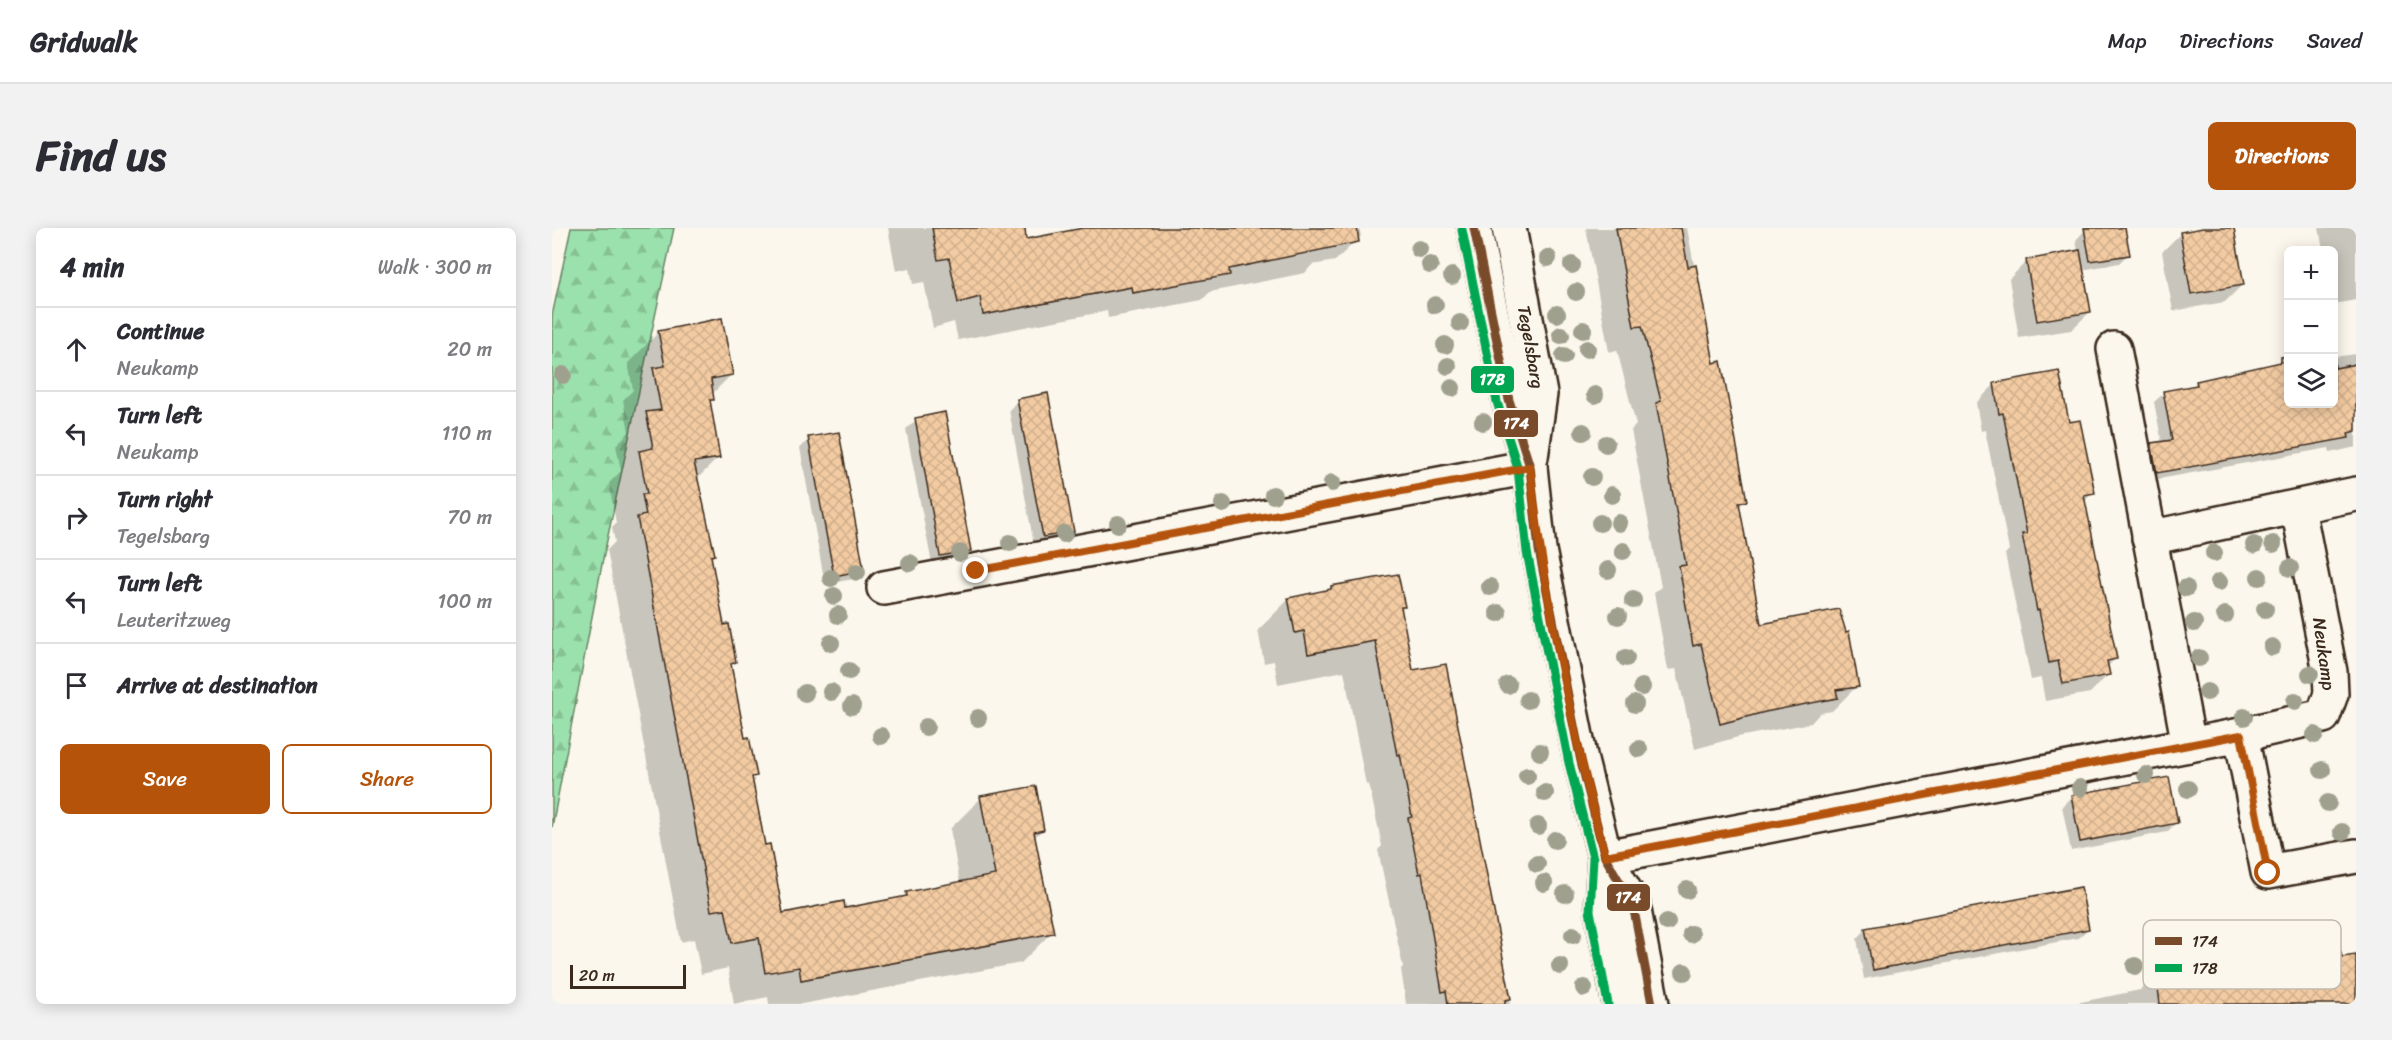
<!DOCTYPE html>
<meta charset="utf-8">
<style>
:root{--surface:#fff;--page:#f2f2f3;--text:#2b2b33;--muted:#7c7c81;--line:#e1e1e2;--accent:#b45309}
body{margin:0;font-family:Sriracha,sans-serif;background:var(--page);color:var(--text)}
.controls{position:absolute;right:18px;top:18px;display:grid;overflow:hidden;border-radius:9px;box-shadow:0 3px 15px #0003}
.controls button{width:54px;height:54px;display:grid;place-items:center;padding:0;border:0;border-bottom:2px solid var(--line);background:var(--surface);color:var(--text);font:30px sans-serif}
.scale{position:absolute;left:18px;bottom:15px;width:116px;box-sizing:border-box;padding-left:6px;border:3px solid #3b2a1e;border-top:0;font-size:16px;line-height:21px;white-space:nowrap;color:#3b2a1e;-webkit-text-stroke:4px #fbf7ec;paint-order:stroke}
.stop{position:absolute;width:18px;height:18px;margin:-14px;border:4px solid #b45309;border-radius:50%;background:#fff}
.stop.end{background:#b45309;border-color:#fff;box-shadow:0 2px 6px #0008}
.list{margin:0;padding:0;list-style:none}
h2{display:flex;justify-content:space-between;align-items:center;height:78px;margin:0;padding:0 24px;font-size:26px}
h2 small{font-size:20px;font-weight:400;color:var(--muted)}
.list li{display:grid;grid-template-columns:39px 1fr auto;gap:18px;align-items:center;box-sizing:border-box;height:84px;padding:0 24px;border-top:2px solid var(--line)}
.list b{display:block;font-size:22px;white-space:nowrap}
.list p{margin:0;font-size:20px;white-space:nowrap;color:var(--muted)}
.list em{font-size:20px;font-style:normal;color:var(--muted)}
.actions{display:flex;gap:12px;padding:18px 24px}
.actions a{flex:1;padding:14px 0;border:2px solid var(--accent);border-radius:9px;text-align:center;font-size:21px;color:var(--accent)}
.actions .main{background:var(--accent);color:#fff}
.icon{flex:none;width:33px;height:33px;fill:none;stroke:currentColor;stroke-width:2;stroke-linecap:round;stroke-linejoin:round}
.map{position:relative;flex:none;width:1804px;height:776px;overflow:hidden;border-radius:9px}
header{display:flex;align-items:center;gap:36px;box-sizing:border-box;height:84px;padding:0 30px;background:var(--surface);border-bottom:2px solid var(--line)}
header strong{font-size:28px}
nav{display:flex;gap:33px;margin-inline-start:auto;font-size:21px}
.intro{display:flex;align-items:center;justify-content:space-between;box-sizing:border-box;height:144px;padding:0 36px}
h1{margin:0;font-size:42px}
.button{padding:15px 27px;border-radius:9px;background:var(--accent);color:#fff;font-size:21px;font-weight:700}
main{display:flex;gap:36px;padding:0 36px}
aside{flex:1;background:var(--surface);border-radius:9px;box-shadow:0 3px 15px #0003}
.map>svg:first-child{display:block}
.forest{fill:url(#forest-firs);stroke:#6b8666;stroke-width:1.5}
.shadow{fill:#0003}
.building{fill:url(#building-cross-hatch);stroke:#3b2a1e;stroke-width:1.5}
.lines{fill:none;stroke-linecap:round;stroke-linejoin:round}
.minor-casing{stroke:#3b2a1e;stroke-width:38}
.tertiary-casing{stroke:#3b2a1e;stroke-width:38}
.minor{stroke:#fbf7ec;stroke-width:33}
.tertiary{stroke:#fbf7ec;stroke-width:33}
.bus-1-casing{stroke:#fbf7ec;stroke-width:14}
.bus-2-casing{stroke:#fbf7ec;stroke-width:14}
.bus-1{stroke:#7a4b2a;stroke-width:9}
.bus-2{stroke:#00a651;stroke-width:9}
.tree{fill:#9fa08e}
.route{stroke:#b45309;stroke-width:8}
.labels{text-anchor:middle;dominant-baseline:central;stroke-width:6;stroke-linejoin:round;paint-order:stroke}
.street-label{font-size:18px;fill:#3b2a1e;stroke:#fbf7ec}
.key{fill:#fbf7ec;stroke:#c1baae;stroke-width:1.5}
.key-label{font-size:16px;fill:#3b2a1e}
.line-badge{stroke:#fbf7ec;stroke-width:2}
.badge-label{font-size:16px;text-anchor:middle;font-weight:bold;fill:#fff}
</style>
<header>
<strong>Gridwalk</strong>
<nav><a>Map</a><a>Directions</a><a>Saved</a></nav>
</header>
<div class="intro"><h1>Find us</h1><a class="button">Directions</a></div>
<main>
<aside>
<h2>4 min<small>Walk · 300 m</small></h2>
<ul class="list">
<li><svg class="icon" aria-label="ahead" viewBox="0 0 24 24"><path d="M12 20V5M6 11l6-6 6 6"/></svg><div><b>Continue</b><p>Neukamp</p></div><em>20 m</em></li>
<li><svg class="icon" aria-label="left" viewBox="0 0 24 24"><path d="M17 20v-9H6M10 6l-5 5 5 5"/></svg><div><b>Turn left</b><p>Neukamp</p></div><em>110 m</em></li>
<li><svg class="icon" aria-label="right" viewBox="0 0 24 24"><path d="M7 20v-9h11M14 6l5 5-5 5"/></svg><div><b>Turn right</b><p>Tegelsbarg</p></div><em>70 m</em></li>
<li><svg class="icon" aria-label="left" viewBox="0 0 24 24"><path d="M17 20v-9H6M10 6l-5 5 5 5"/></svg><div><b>Turn left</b><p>Leuteritzweg</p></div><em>100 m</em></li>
<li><svg class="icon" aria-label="arrive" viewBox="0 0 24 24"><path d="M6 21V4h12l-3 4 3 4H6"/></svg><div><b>Arrive at destination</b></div></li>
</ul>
<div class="actions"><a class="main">Save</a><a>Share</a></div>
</aside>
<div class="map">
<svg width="1804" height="776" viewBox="0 0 1804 776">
<defs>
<pattern id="forest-firs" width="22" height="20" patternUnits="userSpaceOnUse" patternTransform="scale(1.5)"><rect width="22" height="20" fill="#9be1ad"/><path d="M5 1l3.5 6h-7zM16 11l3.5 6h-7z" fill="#86c194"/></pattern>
<pattern id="building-cross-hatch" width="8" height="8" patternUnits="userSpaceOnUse" patternTransform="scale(1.5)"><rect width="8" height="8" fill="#f2cba2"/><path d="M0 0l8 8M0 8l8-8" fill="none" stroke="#d0ae8b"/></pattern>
</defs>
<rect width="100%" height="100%" fill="#fbf7ec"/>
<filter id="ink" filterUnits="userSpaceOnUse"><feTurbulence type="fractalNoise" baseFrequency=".0167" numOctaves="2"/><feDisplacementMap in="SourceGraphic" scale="12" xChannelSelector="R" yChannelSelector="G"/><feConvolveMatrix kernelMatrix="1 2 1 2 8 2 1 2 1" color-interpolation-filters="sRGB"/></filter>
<g filter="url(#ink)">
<polygon class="forest" points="19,0 122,0 51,331 0,599 0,88"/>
<g class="shadow">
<polygon points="336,0 429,0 433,20 540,0 807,0 809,8 783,33 760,37 753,45 658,64 650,72 556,90 555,83 406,112 402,94 381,100 372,54 361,56 358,40 344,43"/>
<polygon points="1034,0 1135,0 1161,136 1193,273 1187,279 1208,398 1305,458 1280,483 1268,485 1259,495 1186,509 1143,521 1124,441 1116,442 1102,365 1109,359 1079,202 1084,197 1065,122 1057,124"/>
<polygon points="1548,0 1572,0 1576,26 1567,35 1530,42 1538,84 1519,102 1467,110 1457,51 1475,33 1526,24 1524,12 1533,2"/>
<polygon points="1660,0 1681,0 1691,56 1673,74 1621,83 1610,24 1628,6"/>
<polygon points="1767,0 1804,0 1804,72 1782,76 1782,22 1771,22"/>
<polygon points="107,104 179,147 160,166 161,171 157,175 167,229 145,251 162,326 158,330 170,398 183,434 178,438 192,511 203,548 199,551 212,619 230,686 291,681 349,671 355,665 408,655 398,601 429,570 491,601 482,610 500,704 469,735 250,776 217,776 216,769 182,776 176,740 149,746 142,711 129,714 55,322 63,314 60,299 64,295 57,255 69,243 64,217 77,204 71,172 81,162 76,135"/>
<polygon points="1804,126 1804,219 1778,225 1777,220 1596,253 1591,226 1600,217 1610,215 1602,174 1612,165 1640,159 1645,154 1736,176 1782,176 1782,129"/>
<polygon points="1506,145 1516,195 1541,264 1532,274 1563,431 1555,439 1556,447 1538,465 1493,473 1489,450 1479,452 1453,326 1457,322 1433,202 1429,203 1424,175 1442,157"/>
<polygon points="466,172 520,303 511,313 482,317 457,182"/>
<polygon points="364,192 417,323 408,332 380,336 354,201"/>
<polygon points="257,211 311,342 302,351 273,356 248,220"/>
<polygon points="779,360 851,378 848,381 860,444 893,437 958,776 854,776 849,741 851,739 826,622 830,618 817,556 814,557 792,443 726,456 722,433 712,435 706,402 737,371 775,364"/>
<polygon points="1519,569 1624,595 1615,604 1519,623 1510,578"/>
<polygon points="1314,701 1536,701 1526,710 1312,751 1305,711"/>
<polygon points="1804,728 1804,776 1519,776 1588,762 1593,757 1624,751 1624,756 1657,749 1658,752 1750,735 1757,729 1789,731"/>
</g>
<g class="building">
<polygon points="380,0 473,0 474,11 531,0 805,0 807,14 677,41 678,47 581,65 580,59 431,87 428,69 406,75 397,30 386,32"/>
<polygon points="1064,0 1129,0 1136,39 1144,37 1162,135 1169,133 1195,273 1187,275 1209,396 1287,381 1294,404 1297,403 1307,459 1284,462 1286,470 1213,484 1168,496 1149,416 1141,418 1127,338 1134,337 1104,175 1109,173 1090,98 1082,99"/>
<polygon points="1532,0 1573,0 1578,27 1538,33"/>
<polygon points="1651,0 1682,0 1692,57 1639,66 1628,4"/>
<polygon points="1528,22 1539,84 1485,93 1474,32"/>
<polygon points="170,90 181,147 159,151 162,172 158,172 168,230 142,234 163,327 159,328 172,397 177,396 184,434 179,436 193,510 197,509 205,548 200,549 213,617 218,616 231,685 292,673 293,680 355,668 354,664 443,647 428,568 484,558 492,602 482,604 502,705 249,752 247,739 213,745 207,710 180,715 173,681 159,683 85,289 94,287 90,266 95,266 87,223 101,220 94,184 109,182 101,140 113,138 106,103"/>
<polygon points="1782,127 1783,140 1804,136 1804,203 1796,205 1797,210 1605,245 1599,215 1620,212 1611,163 1645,157 1644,153 1729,134 1729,129 1737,128 1737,176 1782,176"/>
<polygon points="1507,143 1517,194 1528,192 1543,265 1532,267 1565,431 1555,433 1558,447 1511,456 1506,433 1497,435 1487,382 1485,383 1470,306 1475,306 1451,185 1447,186 1442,155"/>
<polygon points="496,165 522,304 491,309 465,171"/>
<polygon points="393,184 419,323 388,328 363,190"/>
<polygon points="287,204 312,342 282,348 256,209"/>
<polygon points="846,346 853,379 849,379 861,442 894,436 959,771 953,772 953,776 896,776 894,763 890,764 870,645 867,646 856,590 860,589 848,526 845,527 823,413 756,426 752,403 743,405 736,370 779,361 779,358"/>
<polygon points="1617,549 1626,595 1528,614 1519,567"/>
<polygon points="1529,659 1537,701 1321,742 1313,700"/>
<polygon points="1788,721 1790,729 1804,727 1804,776 1608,776 1606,760 1757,733 1756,728"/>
</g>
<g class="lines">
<defs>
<g id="minor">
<polyline points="1562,121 1637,517"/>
<polyline points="1597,310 1804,266"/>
<polyline points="332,360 978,239"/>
<polyline points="1689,507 1716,644 1804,628"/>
<polyline points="1053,629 1689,507 1771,488 1779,466 1778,444 1746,280"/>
</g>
<g id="tertiary">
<polyline points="922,0 957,172 978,239 987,322 1029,533 1053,629 1081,677 1100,776"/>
<polyline points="957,0 988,166 979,229"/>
<polyline points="1053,629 1050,682 1068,776"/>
</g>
</defs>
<use href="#minor" class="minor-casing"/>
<use href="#tertiary" class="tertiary-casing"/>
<use href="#minor" class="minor"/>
<use href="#tertiary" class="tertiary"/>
<defs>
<polyline id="bus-1" points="922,0 957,172 978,239 987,322 1029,533 1053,629 1081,677 1100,776"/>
<polyline id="bus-2" points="910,2 945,174 966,241 975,324 1017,535 1041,630 1038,683 1056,776"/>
</defs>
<use href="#bus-1" class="bus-1-casing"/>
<use href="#bus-2" class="bus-2-casing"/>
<use href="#bus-1" class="bus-1"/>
<use href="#bus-2" class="bus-2"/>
</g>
<g class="tree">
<circle cx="867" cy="21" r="9"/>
<circle cx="996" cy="30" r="9"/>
<circle cx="878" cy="37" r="9"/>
<circle cx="1020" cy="37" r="9"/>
<circle cx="900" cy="48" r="9"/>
<circle cx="1024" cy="64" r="9"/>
<circle cx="883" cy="77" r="9"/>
<circle cx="1005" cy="86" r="9"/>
<circle cx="908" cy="95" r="9"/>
<circle cx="1031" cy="102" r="9"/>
<circle cx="1009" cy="107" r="9"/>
<circle cx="893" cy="117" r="9"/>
<circle cx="1035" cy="121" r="9"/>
<circle cx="1012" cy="128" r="9"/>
<circle cx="896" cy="138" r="9"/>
<circle cx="11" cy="147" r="9"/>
<circle cx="900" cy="160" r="9"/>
<circle cx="1043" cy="167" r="9"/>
<circle cx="931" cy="194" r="9"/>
<circle cx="1031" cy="204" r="9"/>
<circle cx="1054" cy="216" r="9"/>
<circle cx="1040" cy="249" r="9"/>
<circle cx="780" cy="255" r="9"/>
<circle cx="721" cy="267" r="9"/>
<circle cx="1060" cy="267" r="9"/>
<circle cx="671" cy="276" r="9"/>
<circle cx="1048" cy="295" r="9"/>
<circle cx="1067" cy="295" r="9"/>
<circle cx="566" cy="296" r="9"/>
<circle cx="512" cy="306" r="9"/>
<circle cx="458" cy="315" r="9"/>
<circle cx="1721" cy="316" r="9"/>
<circle cx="1702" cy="317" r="9"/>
<circle cx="1071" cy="323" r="9"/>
<circle cx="408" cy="325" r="9"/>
<circle cx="1662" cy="325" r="9"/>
<circle cx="358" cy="335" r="9"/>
<circle cx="1738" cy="340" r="9"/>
<circle cx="1056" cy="342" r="9"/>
<circle cx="305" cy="344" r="9"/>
<circle cx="1707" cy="349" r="9"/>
<circle cx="279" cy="350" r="9"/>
<circle cx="1667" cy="354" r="9"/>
<circle cx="938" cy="359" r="9"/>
<circle cx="1634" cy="360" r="9"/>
<circle cx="282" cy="368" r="9"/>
<circle cx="1081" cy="372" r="9"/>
<circle cx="1713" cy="381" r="9"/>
<circle cx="946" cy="385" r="9"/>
<circle cx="286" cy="387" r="9"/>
<circle cx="1673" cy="387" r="9"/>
<circle cx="1066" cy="388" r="9"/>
<circle cx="1642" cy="395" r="9"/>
<circle cx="279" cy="415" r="9"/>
<circle cx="1720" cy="419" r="9"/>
<circle cx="1074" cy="430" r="9"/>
<circle cx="1647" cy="430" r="9"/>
<circle cx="297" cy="443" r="9"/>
<circle cx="1758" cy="446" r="9"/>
<circle cx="956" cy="457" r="9"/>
<circle cx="1090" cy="459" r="9"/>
<circle cx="279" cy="464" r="9"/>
<circle cx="1655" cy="464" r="9"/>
<circle cx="253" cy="465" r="9"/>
<circle cx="976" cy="472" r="9"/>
<circle cx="1743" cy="473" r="9"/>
<circle cx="1083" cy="476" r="9"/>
<circle cx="300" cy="478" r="9"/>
<circle cx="1692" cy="489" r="9"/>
<circle cx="426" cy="490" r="9"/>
<circle cx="374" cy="499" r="9"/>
<circle cx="1763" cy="507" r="9"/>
<circle cx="329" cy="508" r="9"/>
<circle cx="1087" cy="521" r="9"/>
<circle cx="988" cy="524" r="9"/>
<circle cx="1770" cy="542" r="9"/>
<circle cx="1594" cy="547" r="9"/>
<circle cx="975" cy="548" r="9"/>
<circle cx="1528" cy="560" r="9"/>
<circle cx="1636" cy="561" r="9"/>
<circle cx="993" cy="565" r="9"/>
<circle cx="1776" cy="575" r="9"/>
<circle cx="986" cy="598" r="9"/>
<circle cx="1790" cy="604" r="9"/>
<circle cx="1003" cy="612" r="9"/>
<circle cx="985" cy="636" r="9"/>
<circle cx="992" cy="655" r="9"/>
<circle cx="1135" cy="662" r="9"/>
<circle cx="1013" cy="666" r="9"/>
<circle cx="1115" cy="694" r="9"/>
<circle cx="1139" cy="706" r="9"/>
<circle cx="1021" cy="707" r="9"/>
<circle cx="1008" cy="738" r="9"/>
<circle cx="1583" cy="738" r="9"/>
<circle cx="1132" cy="744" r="9"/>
<circle cx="1032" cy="760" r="9"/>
</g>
</g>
<g class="lines" filter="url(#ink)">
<path class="route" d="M424 343 978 239C992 371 1020 501 1053 628L1689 507 1716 645"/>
</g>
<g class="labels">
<g class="street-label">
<text transform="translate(979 119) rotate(80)">Tegelsbarg</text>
<text transform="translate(1772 426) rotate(82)">Neukamp</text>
</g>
</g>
<rect x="1591" y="692" width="198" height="69" rx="9" class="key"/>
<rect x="1603" y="709" width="27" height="8" fill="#7a4b2a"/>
<rect x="1603" y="736" width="27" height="8" fill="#00a651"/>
<g class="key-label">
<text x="1640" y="719">174</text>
<text x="1640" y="746">178</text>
</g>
<g class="line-badge">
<rect x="918" y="137" width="45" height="29" rx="6" fill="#00a651"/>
<rect x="941" y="181" width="46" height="29" rx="6" fill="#7a4b2a"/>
<rect x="1054" y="655" width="45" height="29" rx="6" fill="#7a4b2a"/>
</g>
<g class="badge-label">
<text x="940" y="157">178</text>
<text x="964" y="201">174</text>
<text x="1076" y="675">174</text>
</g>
</svg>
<div class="controls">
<button>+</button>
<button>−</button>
<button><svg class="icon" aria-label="layers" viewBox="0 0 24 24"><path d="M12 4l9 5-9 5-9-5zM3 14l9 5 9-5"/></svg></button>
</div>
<div class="scale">20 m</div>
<div class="stop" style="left:1716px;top:645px"></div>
<div class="stop end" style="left:424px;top:343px"></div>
</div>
</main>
